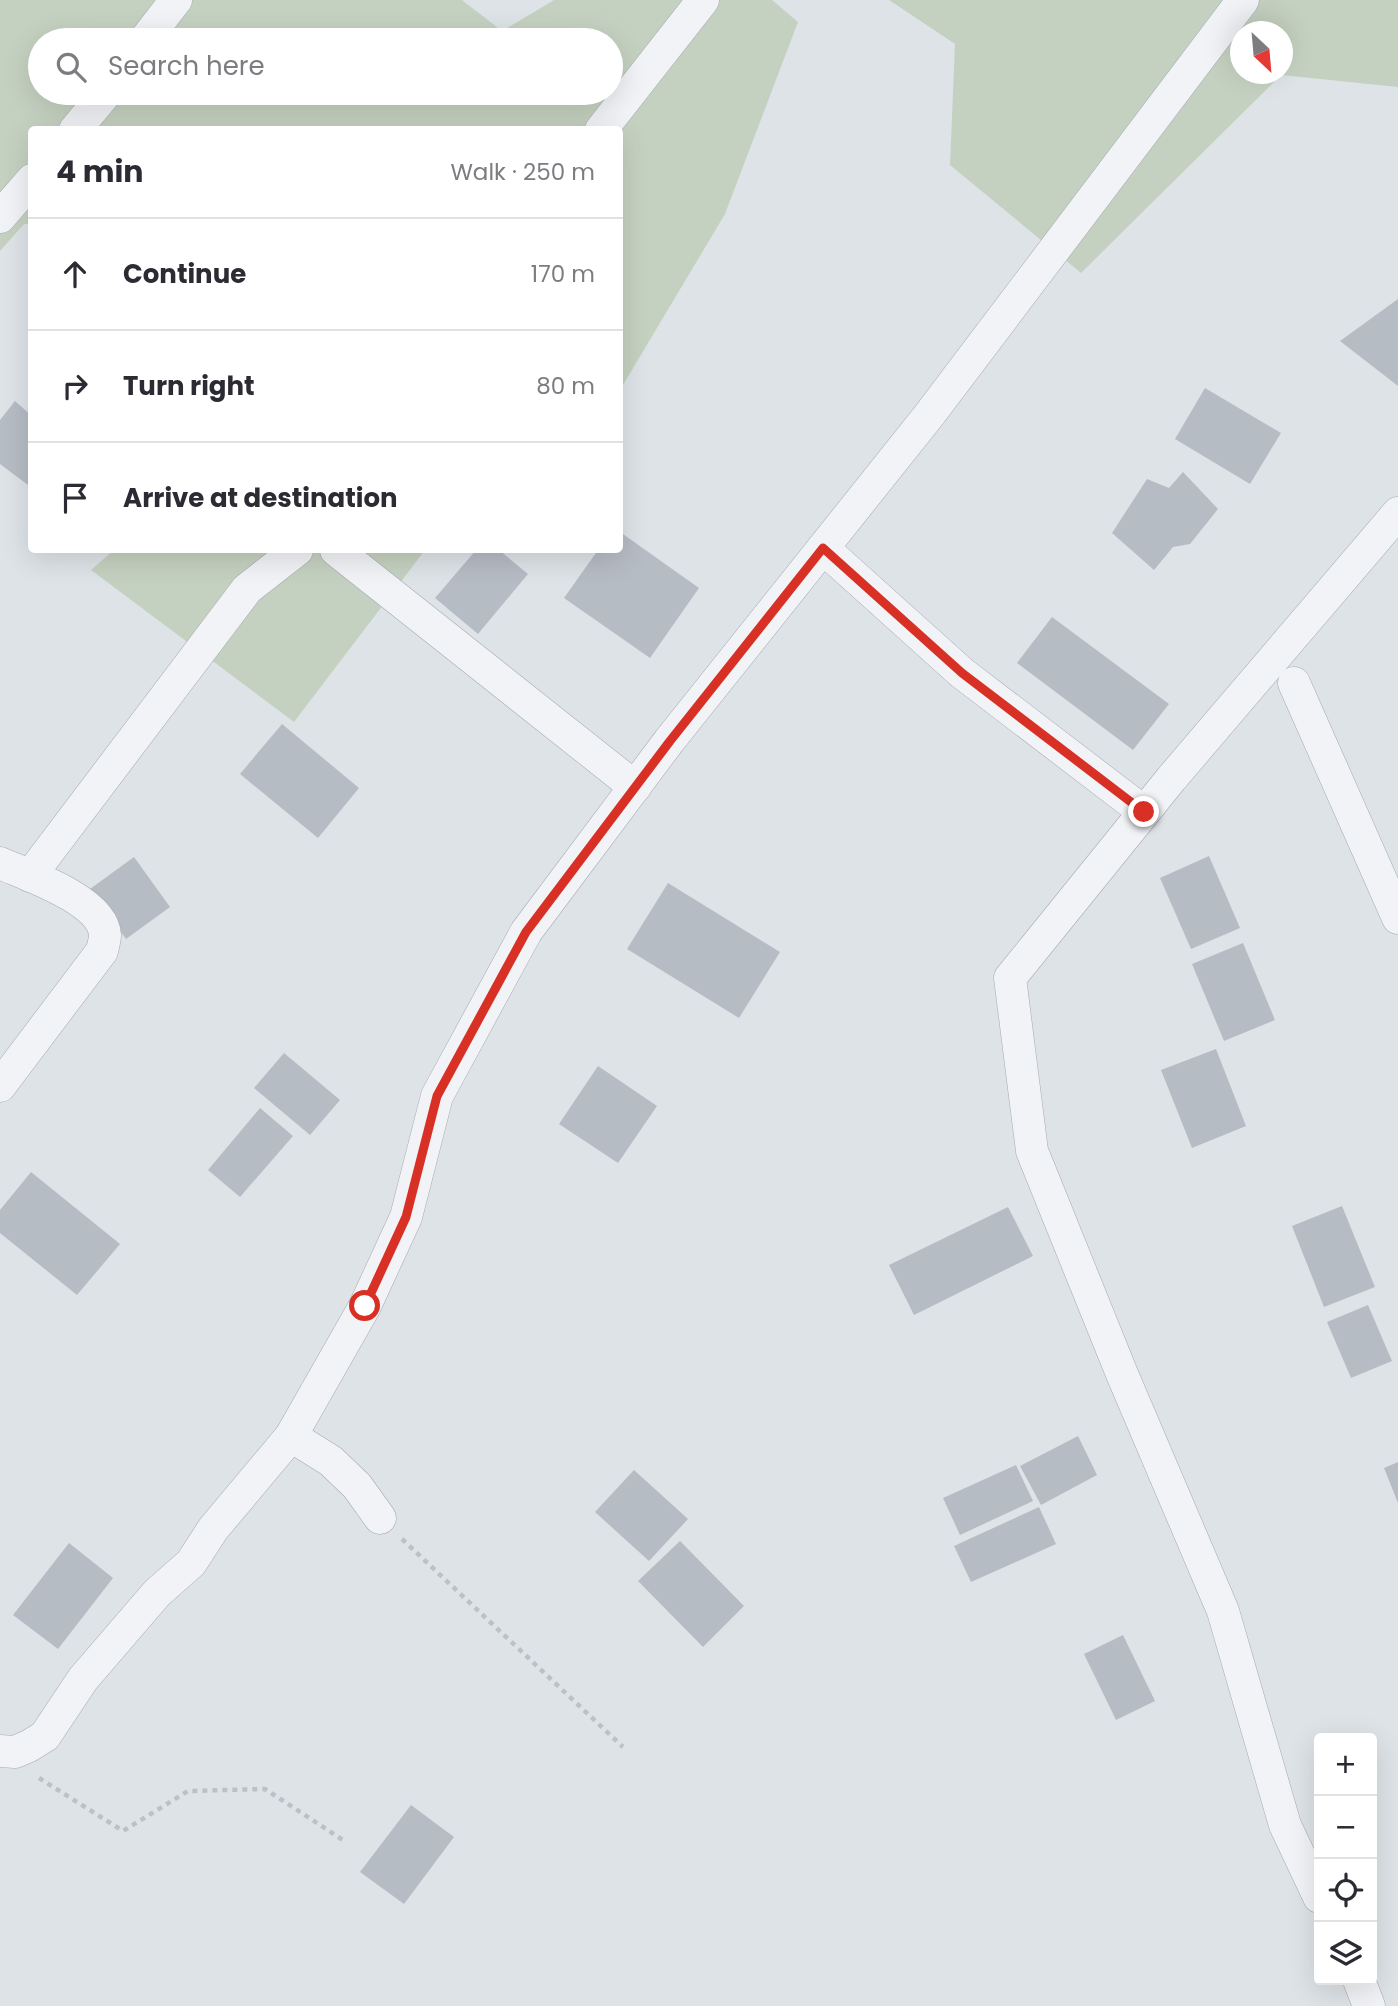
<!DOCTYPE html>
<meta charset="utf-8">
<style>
:root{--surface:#fff;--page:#f7f7f7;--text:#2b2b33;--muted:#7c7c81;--line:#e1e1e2}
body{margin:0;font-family:Poppins,sans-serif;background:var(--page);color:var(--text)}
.controls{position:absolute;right:21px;bottom:21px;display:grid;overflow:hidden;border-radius:7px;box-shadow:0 7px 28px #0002}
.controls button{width:63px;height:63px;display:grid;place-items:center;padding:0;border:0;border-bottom:2px solid var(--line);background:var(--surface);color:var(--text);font:35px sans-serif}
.compass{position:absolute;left:1230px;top:21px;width:63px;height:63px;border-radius:50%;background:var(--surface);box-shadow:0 7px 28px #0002;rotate:154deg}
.stop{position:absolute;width:21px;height:21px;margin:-16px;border:5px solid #d93025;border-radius:50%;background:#fff}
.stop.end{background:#d93025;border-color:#fff;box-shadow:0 2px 7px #0008}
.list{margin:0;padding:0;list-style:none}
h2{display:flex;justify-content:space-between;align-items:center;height:91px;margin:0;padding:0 28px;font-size:30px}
h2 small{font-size:23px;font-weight:400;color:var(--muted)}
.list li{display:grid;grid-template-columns:46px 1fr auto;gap:21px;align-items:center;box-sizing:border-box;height:112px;padding:0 28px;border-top:2px solid var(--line)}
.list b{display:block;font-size:26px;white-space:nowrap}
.list em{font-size:23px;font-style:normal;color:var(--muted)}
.icon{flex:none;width:38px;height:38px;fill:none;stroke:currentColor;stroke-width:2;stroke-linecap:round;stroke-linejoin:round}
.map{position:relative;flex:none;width:1398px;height:2006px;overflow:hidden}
.search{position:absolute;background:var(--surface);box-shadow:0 7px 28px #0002;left:28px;top:28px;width:595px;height:77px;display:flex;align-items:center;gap:18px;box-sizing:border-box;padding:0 24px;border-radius:38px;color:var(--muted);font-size:26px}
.panel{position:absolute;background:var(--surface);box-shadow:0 7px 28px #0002;left:28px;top:126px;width:595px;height:427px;border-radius:7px}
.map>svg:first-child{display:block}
.green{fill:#c5d1c0;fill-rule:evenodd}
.building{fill:#b6bcc4}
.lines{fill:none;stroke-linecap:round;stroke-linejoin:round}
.street-casing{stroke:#a4aab2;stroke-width:33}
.path{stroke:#bdc1c6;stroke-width:4.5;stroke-dasharray:5 5;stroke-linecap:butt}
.street{stroke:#f1f3f6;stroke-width:32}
.route{stroke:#d93025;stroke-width:9}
</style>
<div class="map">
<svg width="1398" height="2006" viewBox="0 0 1398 2006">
<rect width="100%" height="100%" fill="#dee3e8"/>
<g class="green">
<path d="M0 0H462L502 31 554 0H772L798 22 725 214 620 390V130H32L31 224H24L0 251ZM40 40H611V93H40Z"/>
<path d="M889 0H1398V87L1281 75 1081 273 950 165 955 44ZM1240 32H1282V74H1240Z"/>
<polygon points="114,550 425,550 294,722 91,570"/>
</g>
<g class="building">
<polygon points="1398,299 1398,386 1340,341"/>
<polygon points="1205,388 1281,433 1250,484 1175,439"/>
<polygon points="15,401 32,416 32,488 0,464 0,420"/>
<polygon points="1183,472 1218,509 1190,544 1173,547 1154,570 1112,533 1147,479 1169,488"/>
<polygon points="620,532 699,588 650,658 564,598 598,550 620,550"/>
<polygon points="476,550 499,550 528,574 478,634 435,598"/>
<polygon points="1052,617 1169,704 1133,750 1017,663"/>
<polygon points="282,724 359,788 318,838 240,774"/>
<polygon points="1209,856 1240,928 1191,949 1160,878"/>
<polygon points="134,857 170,907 126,939 90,889"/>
<polygon points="668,883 780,952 739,1018 627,949"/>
<polygon points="1243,943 1275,1020 1224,1041 1192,964"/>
<polygon points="1216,1049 1246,1126 1192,1148 1161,1070"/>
<polygon points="284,1053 340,1100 310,1135 254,1088"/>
<polygon points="598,1066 657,1106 618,1163 559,1124"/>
<polygon points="260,1108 293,1136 240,1197 208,1170"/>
<polygon points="31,1172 120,1244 77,1295 0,1233 0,1210"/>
<polygon points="1342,1206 1375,1287 1324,1307 1292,1226"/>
<polygon points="1008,1207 1033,1256 914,1315 889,1265"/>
<polygon points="1368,1305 1392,1361 1351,1378 1327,1322"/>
<polygon points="1078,1436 1097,1475 1041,1505 1020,1466"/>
<polygon points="1398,1462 1398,1503 1384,1468"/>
<polygon points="1016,1465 1033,1501 960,1535 943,1498"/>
<polygon points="634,1470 688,1519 649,1561 595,1512"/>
<polygon points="1039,1507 1056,1544 971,1582 954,1546"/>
<polygon points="680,1541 744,1606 703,1647 638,1581"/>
<polygon points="69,1543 113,1578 58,1649 13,1615"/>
<polygon points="1123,1635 1155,1701 1116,1720 1084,1654"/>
<polygon points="411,1805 454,1837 404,1904 360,1872"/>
</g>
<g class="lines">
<defs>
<g id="street">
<polyline points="145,40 176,0"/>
<polyline points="75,130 106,93"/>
<polyline points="601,130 703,0"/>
<polyline points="0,217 32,180"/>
<polyline points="823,548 962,673 1144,812"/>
<polyline points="336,550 635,787"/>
<polyline points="1294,683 1398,918"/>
<path d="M0 863C27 875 103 900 105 935 105 940 103 946 102 951L0 1086"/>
<polyline points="30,876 247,589 297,550"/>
<polyline points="291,1436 331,1461 357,1486 380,1518"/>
<polyline points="0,1751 15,1752 29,1746 45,1736 83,1679 157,1593 191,1563 213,1529 291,1436 365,1306 406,1217 437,1096 526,932 669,741 930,414 1243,0"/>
<polyline points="1319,1897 1285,1825 1223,1611 1122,1374 1032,1151 1010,978 1171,779 1398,513"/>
<polyline points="1359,1980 1369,2006"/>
</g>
</defs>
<use href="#street" class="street-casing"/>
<g class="path">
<polyline points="402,1539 623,1747"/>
<polyline points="39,1778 123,1831 188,1791 265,1789 343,1840"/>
</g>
<use href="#street" class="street"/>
</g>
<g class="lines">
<polyline class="route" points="365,1306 406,1217 437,1096 526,932 670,741 823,548 962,673 1144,812"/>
</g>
</svg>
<div class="controls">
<button>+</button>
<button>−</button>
<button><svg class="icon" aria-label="locate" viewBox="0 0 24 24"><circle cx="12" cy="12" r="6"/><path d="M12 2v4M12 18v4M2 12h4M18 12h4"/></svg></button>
<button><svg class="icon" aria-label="layers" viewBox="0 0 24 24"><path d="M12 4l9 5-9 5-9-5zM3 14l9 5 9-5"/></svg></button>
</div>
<svg class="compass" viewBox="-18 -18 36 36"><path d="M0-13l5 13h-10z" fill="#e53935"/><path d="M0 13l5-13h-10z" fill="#7c7c81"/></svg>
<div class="stop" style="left:365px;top:1306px"></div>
<div class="stop end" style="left:1144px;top:812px"></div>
<div class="search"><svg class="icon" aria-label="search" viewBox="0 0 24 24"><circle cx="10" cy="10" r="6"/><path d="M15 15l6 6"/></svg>Search here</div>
<section class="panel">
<h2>4 min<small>Walk · 250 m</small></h2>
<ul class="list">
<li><svg class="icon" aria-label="ahead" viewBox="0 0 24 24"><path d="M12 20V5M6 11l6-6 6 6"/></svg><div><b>Continue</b></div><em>170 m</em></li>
<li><svg class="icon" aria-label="right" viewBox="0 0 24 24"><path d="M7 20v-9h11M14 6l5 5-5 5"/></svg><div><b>Turn right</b></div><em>80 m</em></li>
<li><svg class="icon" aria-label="arrive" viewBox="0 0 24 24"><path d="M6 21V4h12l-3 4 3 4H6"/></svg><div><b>Arrive at destination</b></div></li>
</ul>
</section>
</div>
